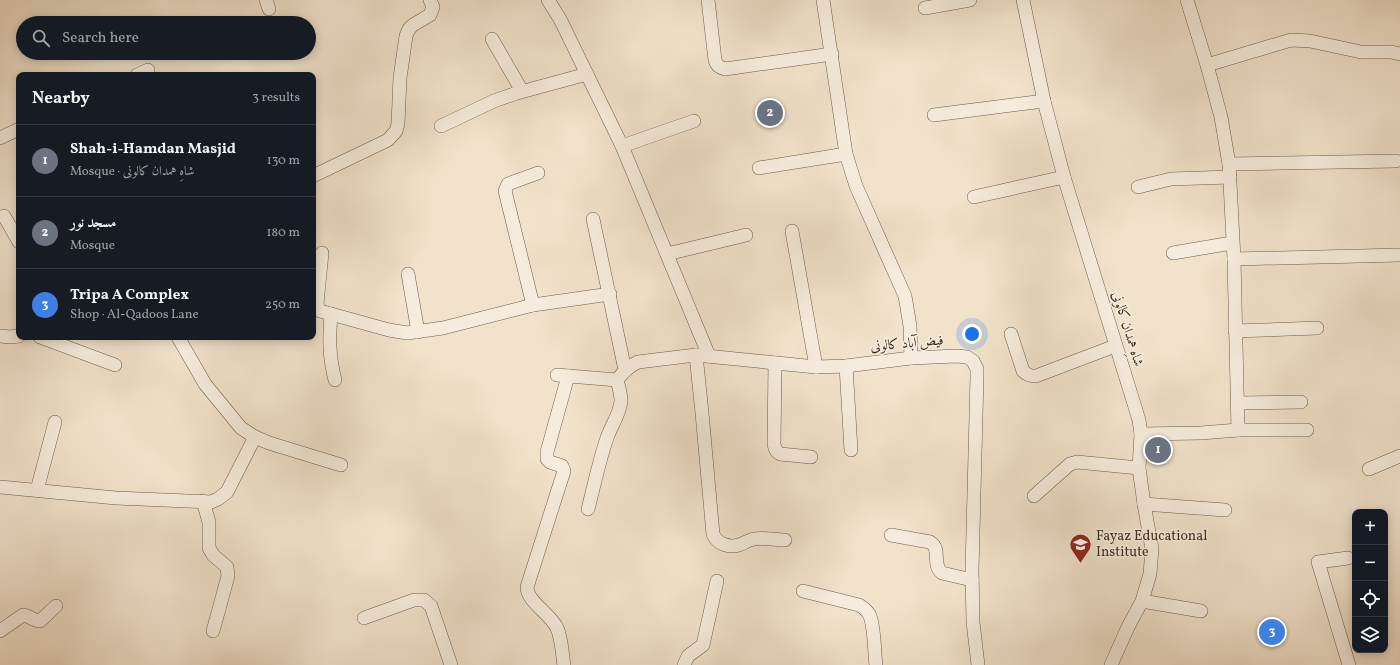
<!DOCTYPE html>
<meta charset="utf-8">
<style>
:root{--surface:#171b24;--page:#20242c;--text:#f1f3f6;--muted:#9ea1a6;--line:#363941;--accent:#0f766e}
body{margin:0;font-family:Vollkorn,Amiri,serif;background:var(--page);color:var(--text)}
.controls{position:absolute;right:12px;bottom:12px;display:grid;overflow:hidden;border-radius:8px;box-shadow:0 2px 10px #0003}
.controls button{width:36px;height:36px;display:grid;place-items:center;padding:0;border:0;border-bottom:1px solid var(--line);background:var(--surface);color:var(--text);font:20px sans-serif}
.you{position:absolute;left:972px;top:334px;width:14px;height:14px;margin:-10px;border:3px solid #fff;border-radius:50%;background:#1a73e8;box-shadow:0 0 0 6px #1a73e833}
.badge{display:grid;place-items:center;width:26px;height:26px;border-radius:50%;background:var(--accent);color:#fff;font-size:13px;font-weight:700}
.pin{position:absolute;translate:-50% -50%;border:2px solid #fff;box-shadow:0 1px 4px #0006}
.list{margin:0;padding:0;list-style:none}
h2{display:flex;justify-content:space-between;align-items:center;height:52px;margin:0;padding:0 16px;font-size:17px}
h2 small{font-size:13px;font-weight:400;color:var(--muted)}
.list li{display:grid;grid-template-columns:26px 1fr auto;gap:12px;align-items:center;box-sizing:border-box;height:72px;padding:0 16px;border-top:1px solid var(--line)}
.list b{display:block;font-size:15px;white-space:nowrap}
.list p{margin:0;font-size:13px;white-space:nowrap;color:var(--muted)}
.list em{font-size:13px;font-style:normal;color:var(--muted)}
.icon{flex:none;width:22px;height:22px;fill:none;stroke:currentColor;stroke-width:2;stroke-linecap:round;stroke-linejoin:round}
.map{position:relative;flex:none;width:1400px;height:665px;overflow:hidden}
.search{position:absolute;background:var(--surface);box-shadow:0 2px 10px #0003;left:16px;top:16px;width:300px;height:44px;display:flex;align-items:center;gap:10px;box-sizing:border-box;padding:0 14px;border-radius:22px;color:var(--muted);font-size:15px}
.panel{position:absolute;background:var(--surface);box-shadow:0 2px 10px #0003;left:16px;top:72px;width:300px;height:268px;border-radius:8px}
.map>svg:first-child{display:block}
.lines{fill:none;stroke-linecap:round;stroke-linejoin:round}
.street-casing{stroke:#6d5b4a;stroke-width:14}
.street{stroke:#f6ecdd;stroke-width:13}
.labels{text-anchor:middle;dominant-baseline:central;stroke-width:3;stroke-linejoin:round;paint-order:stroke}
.street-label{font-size:14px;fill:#412e1f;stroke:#f6ecdd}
.poi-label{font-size:14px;fill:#412e1f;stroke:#f6ecdd;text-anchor:start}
</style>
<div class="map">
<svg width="1400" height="665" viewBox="0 0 1400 665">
<rect width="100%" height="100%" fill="#f1e2cb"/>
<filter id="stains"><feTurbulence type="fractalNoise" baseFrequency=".005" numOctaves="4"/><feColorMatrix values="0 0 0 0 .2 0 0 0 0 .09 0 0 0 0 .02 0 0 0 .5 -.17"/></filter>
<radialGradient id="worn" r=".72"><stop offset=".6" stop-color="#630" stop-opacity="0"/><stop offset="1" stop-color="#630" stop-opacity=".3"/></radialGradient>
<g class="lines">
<defs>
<g id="street">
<polyline points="266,0 269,9"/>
<polyline points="548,0 560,19 622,146 709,356"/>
<path d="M708 0 715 60C717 66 719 67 725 69L832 54"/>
<polyline points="823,0 846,154 856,186 905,296 910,326 911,358"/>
<polyline points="1023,0 1044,101 1064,177 1139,420 1141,434 1139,468 1144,504 1152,549 1150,574 1142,601 1128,627 1111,665"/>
<polyline points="1187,0 1207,65 1221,117 1229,164 1234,259 1238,430"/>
<polyline points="925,8 970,0"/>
<polyline points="492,39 522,91"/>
<polyline points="1207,65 1291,40 1310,41 1361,52 1391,52 1400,54"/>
<polyline points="137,75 148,70"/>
<polyline points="934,115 1044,101"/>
<polyline points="441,126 494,101 517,93 587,74"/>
<polyline points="0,138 19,129"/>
<polyline points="622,146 694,121"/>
<polyline points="1229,164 1396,161"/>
<polyline points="759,168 846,154"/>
<polyline points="313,176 388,140 396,131 398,124 400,78 406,36 409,29 413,25 430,15 433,7 430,0"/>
<polyline points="1138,187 1171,179 1230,177"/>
<polyline points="974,197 1064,177"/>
<polyline points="4,216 19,242"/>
<polyline points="593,219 625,370"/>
<polyline points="792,231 816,367"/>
<polyline points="322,253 317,303 318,308 320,311 389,330 407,333 443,328 533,305 610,294"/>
<polyline points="1173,253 1232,243"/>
<polyline points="667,254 746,235"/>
<polyline points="1234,259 1400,255"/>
<polyline points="408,274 418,332"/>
<polyline points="533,305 505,191 508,184 538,173"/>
<path d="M331 314C329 339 329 356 335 380"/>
<polyline points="1235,331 1317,328"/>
<path d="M1011 334 1023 371C1027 375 1030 376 1036 376L1115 346"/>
<polyline points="0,336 10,337 19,336"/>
<polyline points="40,337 115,365"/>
<polyline points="178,337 205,384 241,428 255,437 269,443 341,465"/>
<path d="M696 355 702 413 713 534C717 544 729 548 739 545 744 543 749 540 754 539 762 537 776 540 785 540"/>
<path d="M775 363 774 444C775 449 776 452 780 454L811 457"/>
<polyline points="846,366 851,450"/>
<polyline points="557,375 617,380"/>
<path d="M617 380C623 372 629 366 638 362L696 355 816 367 846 366 911 358 957 356 967 357 973 361 977 369V377L972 570 973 622 978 665"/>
<polyline points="1239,403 1301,402"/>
<polyline points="1141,434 1201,433 1238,430 1307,430"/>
<polyline points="1369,469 1400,456"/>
<polyline points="0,487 116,498 211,502 218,499 227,492 255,437"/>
<polyline points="37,490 55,422"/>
<polyline points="1034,496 1070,464 1077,462 1139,468"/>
<polyline points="203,501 209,522 209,548 213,555 227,567 228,576 213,631"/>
<polyline points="1144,504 1225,510"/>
<path d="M588 509C594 486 599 461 607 438 611 426 620 414 621 401 621 394 619 387 617 380"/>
<path d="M891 535 930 542C942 549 931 564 942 573L972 580"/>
<polyline points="1348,558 1318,562 1349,665"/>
<path d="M803 591 859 605C864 608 868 611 870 616 875 630 874 650 876 665"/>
<polyline points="1142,601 1201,611"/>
<polyline points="364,618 414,600 424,600 431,606 451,665"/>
<path d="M0 631 23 615C29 615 33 621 40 621L56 606"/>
<path d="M564 665C562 654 562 639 557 628 551 614 527 602 527 587L564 471 562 466 550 462 547 459V452L568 376"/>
<polyline points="684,665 688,656 703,645 717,581"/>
</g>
</defs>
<use href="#street" class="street-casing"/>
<use href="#street" class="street"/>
</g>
<defs>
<symbol id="school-pin" viewBox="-11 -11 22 30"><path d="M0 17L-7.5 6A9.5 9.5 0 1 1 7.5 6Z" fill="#8f2418" stroke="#f6ecdd"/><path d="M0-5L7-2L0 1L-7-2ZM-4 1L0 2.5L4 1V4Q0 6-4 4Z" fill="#fff"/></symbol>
</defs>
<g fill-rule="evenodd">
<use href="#school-pin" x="1068" y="532" width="25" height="34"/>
</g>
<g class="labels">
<g class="street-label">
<text transform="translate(1127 329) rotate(73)">شاہِ ہمدان کالونی</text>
<text transform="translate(907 344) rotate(-5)">فیض آباد کالونی</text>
</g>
<g class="poi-label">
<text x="1096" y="536">Fayaz Educational<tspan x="1096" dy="16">Institute</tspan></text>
</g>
</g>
<rect width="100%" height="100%" filter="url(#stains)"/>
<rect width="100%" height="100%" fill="url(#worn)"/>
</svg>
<div class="controls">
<button>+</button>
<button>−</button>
<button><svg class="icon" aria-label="locate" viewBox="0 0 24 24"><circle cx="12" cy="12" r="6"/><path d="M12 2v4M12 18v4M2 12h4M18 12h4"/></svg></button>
<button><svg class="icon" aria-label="layers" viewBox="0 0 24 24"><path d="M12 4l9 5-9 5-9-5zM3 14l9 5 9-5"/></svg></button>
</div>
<div class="you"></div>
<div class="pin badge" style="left:1158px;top:450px;background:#6b7280">1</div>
<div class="pin badge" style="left:770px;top:113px;background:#6b7280">2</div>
<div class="pin badge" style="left:1272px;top:632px;background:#3f7fe0">3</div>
<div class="search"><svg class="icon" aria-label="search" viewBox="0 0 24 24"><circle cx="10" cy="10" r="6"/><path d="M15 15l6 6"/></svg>Search here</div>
<section class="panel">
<h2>Nearby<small>3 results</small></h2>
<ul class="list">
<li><span class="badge" style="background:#6b7280">1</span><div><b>Shah-i-Hamdan Masjid</b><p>Mosque · شاہِ ہمدان کالونی</p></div><em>130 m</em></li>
<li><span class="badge" style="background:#6b7280">2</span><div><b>مسجد نور</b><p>Mosque</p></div><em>180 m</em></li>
<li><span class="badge" style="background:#3f7fe0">3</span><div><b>Tripa A Complex</b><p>Shop · Al-Qadoos Lane</p></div><em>250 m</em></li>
</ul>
</section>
</div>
